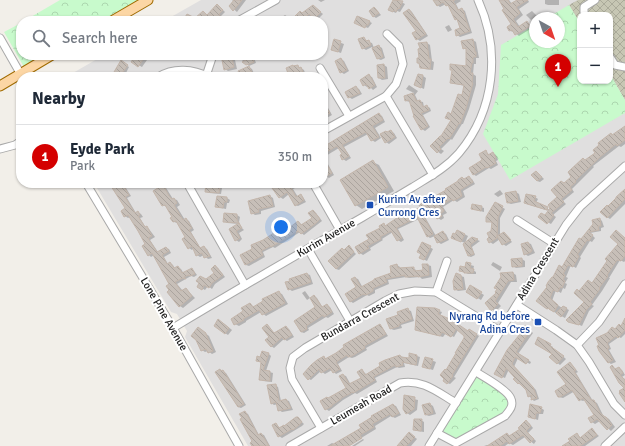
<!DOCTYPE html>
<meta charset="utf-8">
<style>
:root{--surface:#fff;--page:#f2f2f3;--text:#1f2937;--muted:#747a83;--line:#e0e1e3;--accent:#d40000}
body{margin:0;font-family:Signika,sans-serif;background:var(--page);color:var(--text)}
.controls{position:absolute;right:12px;top:12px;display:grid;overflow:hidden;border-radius:8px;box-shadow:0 1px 3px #0004}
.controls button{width:36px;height:36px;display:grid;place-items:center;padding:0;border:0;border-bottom:1px solid var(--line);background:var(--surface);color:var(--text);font:20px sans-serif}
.compass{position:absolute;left:529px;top:12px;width:36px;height:36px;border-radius:50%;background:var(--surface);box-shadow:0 1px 3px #0004;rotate:140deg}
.you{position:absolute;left:281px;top:227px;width:14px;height:14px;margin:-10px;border:3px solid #fff;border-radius:50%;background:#1a73e8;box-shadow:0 0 0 6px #1a73e833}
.badge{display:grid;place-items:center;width:26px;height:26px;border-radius:50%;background:var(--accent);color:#fff;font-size:13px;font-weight:700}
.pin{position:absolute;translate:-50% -33px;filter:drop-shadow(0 1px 2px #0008)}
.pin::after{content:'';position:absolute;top:21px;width:14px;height:12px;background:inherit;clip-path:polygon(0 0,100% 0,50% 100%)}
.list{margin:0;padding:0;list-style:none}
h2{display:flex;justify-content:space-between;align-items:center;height:52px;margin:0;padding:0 16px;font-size:17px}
h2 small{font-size:13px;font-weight:400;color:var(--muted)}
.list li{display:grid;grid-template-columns:26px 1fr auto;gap:12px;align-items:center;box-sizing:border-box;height:64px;padding:0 16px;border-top:1px solid var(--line)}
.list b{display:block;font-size:15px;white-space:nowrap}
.list p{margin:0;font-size:13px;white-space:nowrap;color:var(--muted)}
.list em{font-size:13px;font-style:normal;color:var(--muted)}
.icon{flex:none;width:22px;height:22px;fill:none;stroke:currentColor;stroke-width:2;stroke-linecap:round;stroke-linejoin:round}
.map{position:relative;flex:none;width:625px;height:446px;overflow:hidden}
.search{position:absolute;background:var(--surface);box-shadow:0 1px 3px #0004;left:16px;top:16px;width:312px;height:44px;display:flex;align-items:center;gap:10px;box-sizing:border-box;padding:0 14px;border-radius:16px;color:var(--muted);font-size:15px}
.panel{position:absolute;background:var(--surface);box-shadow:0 1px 3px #0004;left:16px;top:72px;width:312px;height:116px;border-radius:16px}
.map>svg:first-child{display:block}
.residential{fill:#e0dfdf;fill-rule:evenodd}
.construction{fill:url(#construction-cross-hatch)}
.park{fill:url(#park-crowns)}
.shadow{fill:#0003}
.building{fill:url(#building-back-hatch);stroke:#c4b6ab}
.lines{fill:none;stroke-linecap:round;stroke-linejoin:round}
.minor-casing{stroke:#a9a9a9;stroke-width:9}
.major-casing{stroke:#a06b00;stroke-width:11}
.minor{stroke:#fff;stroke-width:7}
.major{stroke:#fcd6a4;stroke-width:9}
.transit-dot{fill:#1a4fb4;stroke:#fff;stroke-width:1.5}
.labels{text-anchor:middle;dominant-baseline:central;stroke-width:4;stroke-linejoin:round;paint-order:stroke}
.transit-label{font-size:11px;fill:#164399;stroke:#fff;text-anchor:start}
.street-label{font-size:11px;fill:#222;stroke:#fff}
</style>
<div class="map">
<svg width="625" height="446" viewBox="0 0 625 446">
<defs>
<pattern id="construction-cross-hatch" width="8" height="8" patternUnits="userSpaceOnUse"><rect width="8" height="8" fill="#c7c7b4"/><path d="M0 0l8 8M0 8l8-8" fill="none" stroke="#abab9a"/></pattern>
<pattern id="park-crowns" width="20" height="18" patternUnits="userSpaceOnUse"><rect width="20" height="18" fill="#c8facc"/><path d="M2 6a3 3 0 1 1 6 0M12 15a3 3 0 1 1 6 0" fill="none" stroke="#acd6af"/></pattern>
<pattern id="building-back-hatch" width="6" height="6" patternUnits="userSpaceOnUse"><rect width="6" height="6" fill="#c7bfb8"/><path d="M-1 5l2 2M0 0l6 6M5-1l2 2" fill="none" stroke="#aba49e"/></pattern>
</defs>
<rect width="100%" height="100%" fill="#f2efe9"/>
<path class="residential" d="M201 0H625V446H248L185 337 187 331 177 314 171 312 94 183H323V77H66L104 55H323V21H164ZM580 15H610V81H580ZM535 18H559V42H535Z"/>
<polygon class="construction" points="578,0 625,0 625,100 610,74 610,15 580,15 580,23 569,5"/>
<g class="park">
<polygon points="60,0 142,0 105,21 24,21"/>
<polygon points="569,5 580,23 580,81 610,81 610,74 625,100 625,113 510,180 483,134 498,94 501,45 535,25 535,42 559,42 559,18 547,18"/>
<polygon points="21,23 21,55 45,55 24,67 4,32"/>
<polygon points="476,372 507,393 510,411 458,442 437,433"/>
</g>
<g class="shadow">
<polygon points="232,0 246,0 237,12 230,6 234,2"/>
<polygon points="318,0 325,0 321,2"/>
<polygon points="394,0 397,0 405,4 400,12 397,11 396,13 389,10"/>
<polygon points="434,0 460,0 461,1 456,4 459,10 462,9 465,11 472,33 460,37 457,35 461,29 459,21 456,19 450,7 446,4 440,7 437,5"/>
<polygon points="500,0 509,0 512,4 519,0 528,0 529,2 519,9 523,15 516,21 520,27 527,22 532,28 519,36 514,32 510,31 508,27 512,25"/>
<polygon points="545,0 559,0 559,5 548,5 545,4"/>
<polygon points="313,6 323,14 317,20 312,16 307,21 291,21 303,14"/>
<polygon points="220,7 225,12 221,16 223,18 221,20 189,21 196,20 203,12 208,15"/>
<polygon points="375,8 381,15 376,18 373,16"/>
<polygon points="410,10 412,12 428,36 420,41 417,39 417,32"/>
<polygon points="532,11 537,16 531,20 526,15"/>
<polygon points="285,15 288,17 290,21 280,21 283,19 282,17"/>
<polygon points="370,22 372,23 368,28 358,24"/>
<polygon points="449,25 452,30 448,32 445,27"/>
<polygon points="323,37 326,43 324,44 323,43"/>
<polygon points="364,38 368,42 372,43 374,48 379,46 382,48 385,58 381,60 378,59 372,47 366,50 363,48"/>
<polygon points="333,40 344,44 341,53 332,50"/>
<polygon points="473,40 476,42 479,58 476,58 476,64 474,64 473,74 476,76 476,85 469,109 463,124 462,124 452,140 451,139 441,149 444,151 441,154 438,152 441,137 453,120 452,115 463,96 465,86 451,83 467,68 467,50 464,48"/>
<polygon points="427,43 430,45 432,61 434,62 433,70 424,69 418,63 421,59"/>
<polygon points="134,55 140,55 147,60 142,67 133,62 137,56"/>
<polygon points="149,55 161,55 158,60"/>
<polygon points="165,55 178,55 178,56 168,57"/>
<polygon points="184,55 197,55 198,58 188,60 185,59"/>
<polygon points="236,55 253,55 256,63 249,66"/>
<polygon points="232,59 235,60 237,69 228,71 225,69"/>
<polygon points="341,59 344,61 349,71 344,74 341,72"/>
<polygon points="121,62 129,67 124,77 115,72"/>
<polygon points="384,65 387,67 388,79 382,80 379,78"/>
<polygon points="298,66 304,70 305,73 295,77 290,76 287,68"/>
<polygon points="249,67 252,69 255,76 242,77"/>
<polygon points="259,74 262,75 264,77 257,77"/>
<polygon points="369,76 372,77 377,87 373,90 369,86 367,87 364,85"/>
<polygon points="423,76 426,78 424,89 415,85"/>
<polygon points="409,85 418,91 415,95 418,101 423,102 424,107 427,106 430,108 431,111 423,115 430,127 425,131 422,129 410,102 406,101 405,97 414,93 406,89"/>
<polygon points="356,87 359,89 362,94 352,99 349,97"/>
<polygon points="323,99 332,115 323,120"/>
<polygon points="379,114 382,116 385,122 375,128 381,138 375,142 372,140 368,134 344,147 351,158 346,161 343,159 343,155 339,148 324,157 334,175 329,178 326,176 323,172 323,146 329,145"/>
<polygon points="625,128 625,144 621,147 619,146 593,166 594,167 572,189 574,192 563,201 566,204 553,215 556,217 551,224 539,217 545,217 549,211 527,204 535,197 538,199 536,203 550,210 559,198 565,184 586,161 596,153 611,134 613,136"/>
<polygon points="391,131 394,133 397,138 389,144 386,142 388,133"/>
<polygon points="486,152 490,155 493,153 496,155 498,160 496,161 498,165 491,169 489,168 476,176 473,174 484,160"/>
<polygon points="373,162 379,165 394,191 362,209 356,205"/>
<polygon points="537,172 544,179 540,182 537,181"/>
<polygon points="462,178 466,180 469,178 472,179 475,184 463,191 465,197 457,202 454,200 443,207 447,213 443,215 444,218 441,220 438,218 434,212 425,217 436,236 443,232 446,234 449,240 441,244 438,242 435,236 430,238 427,236 419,219 398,229 404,240 401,242 398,240 393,232 382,239 383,240 370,248 371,250 363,255 360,253 370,239 384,225 387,226 410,210 413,212 447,191"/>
<polygon points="111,183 119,183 122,187 126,188 131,196 127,198 136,213 138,212 141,214 143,217 140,218 146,228 149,229 155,237 150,240 158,252 166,248 169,249 171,253 164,257 168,264 170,263 173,265 175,269 178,267 181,269 184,274 192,269 194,271 197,275 194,277 191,276 177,284 183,291 186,289 195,298 183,308 180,306 170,284 154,255 151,257 149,255 147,244 130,217 128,218 125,216 127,209"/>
<polygon points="156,183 163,183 173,199 177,200 180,205 177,207 185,220 186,219 189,221 194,230 191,232 201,249 204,247 207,249 212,258 208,259 204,255 200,257 197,255 194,248 192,250 189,248 187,237 178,222 177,223 174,222 173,217 167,207 163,205 159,188"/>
<polygon points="207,183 216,183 211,186 222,188 221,194 209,193 206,192"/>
<polygon points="280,183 293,183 297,187 293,189 298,197 301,195 303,197 306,202 298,206 295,205 289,194 283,199 280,197"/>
<polygon points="625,189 625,204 610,219 607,217 608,207"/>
<polygon points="500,190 503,194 498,197 494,194"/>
<polygon points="516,192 519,194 521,202 511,204 508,203"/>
<polygon points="270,196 273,198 275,207 261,211 261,214 255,215 252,213"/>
<polygon points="227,198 230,200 229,203 227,203 226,209 216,207"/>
<polygon points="495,203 505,209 500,218 500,235 504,233 512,242 506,246 503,244 500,239 493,244 490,242 493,223 487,221"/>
<polygon points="481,207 484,208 484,212 472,209"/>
<polygon points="313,211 316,213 322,221 304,235 300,232 275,248 273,247 263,252 265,257 249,266 246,265 242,255 254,249 283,229 287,231 299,222 303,226 313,218"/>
<polygon points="237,215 240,217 239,222 240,224 227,223 224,221"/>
<polygon points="600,219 602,221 604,227 601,228 601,231 590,233 595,238 592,242 590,241 580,257 581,258 576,268 571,265 566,277 568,278 565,283 567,284 565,289 563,288 561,293 556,290 552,301 562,308 563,307 569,310 565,318 545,307 554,279 581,240"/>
<polygon points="239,225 244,230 239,233 242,239 239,242 236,240 230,230"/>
<polygon points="458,231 468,236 465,243 455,239"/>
<polygon points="472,238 480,241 472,247 475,255 471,257 468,256 464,244"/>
<polygon points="625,238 625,261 624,262 620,260 609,278 610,278 602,291 592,305 594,306 589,311 582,326 570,321 586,302 578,290 580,291 592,284"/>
<polygon points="422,243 433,249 427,261 423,259"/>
<polygon points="528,243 531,244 535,253 528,256 525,254 522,244"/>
<polygon points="349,247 356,254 339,270 336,269 344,251"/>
<polygon points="522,259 525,261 525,267 516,268 513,266"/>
<polygon points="493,262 502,267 500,271 491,265"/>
<polygon points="467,264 474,266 473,270 476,272 476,274 468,274 460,270 466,268"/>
<polygon points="397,265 400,267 400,269 413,268 416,270 416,272 424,271 428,265 431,266 432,277 422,279 420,277 409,278 406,277 388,280 389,284 375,290 375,293 369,296 367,295 353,303 350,301 357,287 355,278 358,279 363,288 392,274"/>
<polygon points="215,266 218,268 225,277 215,284 212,289 208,286 205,290 198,286 215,273"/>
<polygon points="513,273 516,275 517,282 511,282 498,303 501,306 495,312 486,304 498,293"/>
<polygon points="307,274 310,275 313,284 292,291 289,289"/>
<polygon points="461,276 464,277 466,290 458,291 455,289"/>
<polygon points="471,287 484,295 481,300 467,292"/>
<polygon points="305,291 310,298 307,300 302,293"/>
<polygon points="279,293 282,294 288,304 266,316 261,312 246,321 246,322 239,326 235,324 250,304 254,307"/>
<polygon points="314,296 317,298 323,308 327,305 330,307 334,314 328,318 326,317 308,328 309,330 304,333 301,332 317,307"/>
<polygon points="408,310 411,311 414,321 401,325 402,328 394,330 391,329 399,316"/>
<polygon points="439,311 442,312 440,316 468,332 469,330 479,336 454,377 456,378 450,384 447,383 446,371 465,339 465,336 458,330 454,337 446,333 443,337 416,330"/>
<polygon points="222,322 232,330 228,335 225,333"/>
<polygon points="380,325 382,327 388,336 366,348 367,350 355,357 352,358 349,357 338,364 342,371 336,374 332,370 325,374 321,371 311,380 309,379 324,357 327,359"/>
<polygon points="267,326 275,334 286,327 289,329 294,337 287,341 284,339 274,348 271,346 271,337"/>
<polygon points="528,328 533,333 518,354 531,362 530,364 518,358 514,367 536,390 539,399 534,401 529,396 526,389 518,383 516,378 509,369 505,378 498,375"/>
<polygon points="201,330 209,336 216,352 212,354 208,351 205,352 202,350"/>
<polygon points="616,330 625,330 625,334 621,338 619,337 609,344 611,349 609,350 616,362 611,364 608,362 600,351"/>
<polygon points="538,338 553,347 553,348 566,359 560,365 550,357 553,353"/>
<polygon points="269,354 271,356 266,371 273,373 272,382 263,381 260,379 262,362 257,360"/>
<polygon points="400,356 409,359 417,356 420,357 418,366 404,363 405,367 399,368 397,367 375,378 377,382 357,394 355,393 343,400 329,411 326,409 329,399 347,388 343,375 346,376 351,385 362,378 362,370 367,375"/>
<polygon points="426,358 436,362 433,370 426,368"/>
<polygon points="570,363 578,372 576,373 593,401 597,403 603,415 609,419 615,427 611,431 600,421 595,424 592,422 595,416 585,400 583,401 580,400 575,391 563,398 559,397 567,385"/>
<polygon points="614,368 616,370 619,368 622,370 625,375 622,377 625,379 625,388"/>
<polygon points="220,370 226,373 246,405 241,408 238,407"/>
<polygon points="275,385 278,387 281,401 286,400 289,401 293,410 282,412 279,410 278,404 274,405 271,403"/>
<polygon points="405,397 418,400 417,410 410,415 407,413"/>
<polygon points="430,404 433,406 436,414 429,416 426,415"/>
<polygon points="393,405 396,406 401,415 395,418 391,416 375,426 376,429 348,446 327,446 332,443 334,444 362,428"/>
<polygon points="541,408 544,410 543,414 539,414 538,420 529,417"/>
<polygon points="245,412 248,414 259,435 261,434 264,435 270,446 253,446 254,442 243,418"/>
<polygon points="298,418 304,424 302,426 282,438 279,436 276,424 280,428 285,426"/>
<polygon points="421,420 424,422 424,432 417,431 414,430"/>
<polygon points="529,423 533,428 528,433 536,441 534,444 525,437 513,445 509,443 505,446 484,446 487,445 488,446 507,434 510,436"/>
<polygon points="592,430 599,436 585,446 564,446 571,442 577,434 581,438"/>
<polygon points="412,435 417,439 411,446 399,446"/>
<polygon points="363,439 364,440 355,446 352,446"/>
</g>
<g class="building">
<polygon points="234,0 242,0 233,11 229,6"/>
<polygon points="393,0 403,1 399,9 398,8 396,12 394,10 393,12 388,10"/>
<polygon points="433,0 455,0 453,1 458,10 462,8 465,15 464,15 470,31 456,36 455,30 460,28 457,19 455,20 448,5 446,6 443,2 437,6"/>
<polygon points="499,0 508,0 510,4 517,0 528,0 516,7 520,13 513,19 518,27 527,21 530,26 515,35 512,30 509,31 507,27 511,24 502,10 504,9"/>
<polygon points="217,4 223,10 219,14 220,16 217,19 216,18 213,21 187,21 184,19 187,14 195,18 203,11 207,15"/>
<polygon points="313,5 321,12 314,19 309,14 302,21 290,21 300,11 302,13"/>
<polygon points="374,7 379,13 373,17 369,11"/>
<polygon points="409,9 426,34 416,40 412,33 416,31 403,13"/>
<polygon points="357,16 370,21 368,25 366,25 365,28 354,23"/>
<polygon points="364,37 366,41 369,40 371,45 362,49 358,39"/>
<polygon points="334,39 341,41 338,52 331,50"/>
<polygon points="473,39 475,52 476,52 476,57 473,57 473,63 472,63 470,73 473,73 472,83 473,83 466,108 460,124 459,123 449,139 448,138 439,147 441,149 437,153 430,146 440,136 441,136 451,120 445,118 448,112 451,114 458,94 462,95 464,85 450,83 452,70 450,70 450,64 466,66 466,48 463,49 461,41"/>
<polygon points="427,42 429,59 431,59 430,69 420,68 419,63 417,63 417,58 419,58 418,49 420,48 418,43"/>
<polygon points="379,45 383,57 377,59 372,48"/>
<polygon points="136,55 146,55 138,67 131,62"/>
<polygon points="252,57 254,62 246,65 242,62"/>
<polygon points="232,58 234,67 224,70 222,60"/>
<polygon points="341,58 347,70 340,73 335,61"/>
<polygon points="121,60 128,65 120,76 114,72"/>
<polygon points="384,64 385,78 378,78 377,65"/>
<polygon points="293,65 293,66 298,65 299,68 301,67 303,72 289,76 286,68"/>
<polygon points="249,66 254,77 241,77 238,71"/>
<polygon points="369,74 375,85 369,89 366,84 363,86 360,80"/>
<polygon points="418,74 423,75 421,88 414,85"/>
<polygon points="356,86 360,93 348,98 345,92"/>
<polygon points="413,93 416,101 420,100 423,107 427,105 429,110 421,113 428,126 421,130 413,116 414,116 409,100 405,101 404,96"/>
<polygon points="323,102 330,113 323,117"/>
<polygon points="379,113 383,120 372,126 379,137 371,141 366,132 342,145 349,156 342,160 340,155 342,154 337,146 323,154 323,144 326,142 328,144"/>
<polygon points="625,126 625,140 617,146 616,144 600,157 579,177 575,181 576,182 570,187 572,190 561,199 564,202 551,213 554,215 547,224 538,217 541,213 545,215 550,208 548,205 557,197 551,190 561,181 564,183 571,177 568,172 583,158 585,160 595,153 593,150 599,145 598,143 611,133 612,135"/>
<polygon points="391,130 395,137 385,143 380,134 386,131 387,132"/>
<polygon points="486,150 488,155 493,152 496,158 494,160 496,163 487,168 486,167 473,175 469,168 482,160 479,154"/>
<polygon points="323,158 332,173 325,177 323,174"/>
<polygon points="373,160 388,187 355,206 340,180"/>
<polygon points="536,171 542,177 537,181 531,175"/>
<polygon points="469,176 473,182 460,190 462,196 453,201 452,199 441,205 444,211 440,214 442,216 437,219 432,210 423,215 433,234 427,237 417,217 396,228 402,238 397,241 391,231 380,237 381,239 367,246 369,248 359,254 355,247 369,239 366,235 380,228 379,226 384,223 385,226 410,209 412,212 420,207 419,205 446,190 445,189 458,181 458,180 462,177 464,179"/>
<polygon points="109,183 119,183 121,186 123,185 129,195 125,197 135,213 138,211 140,215 138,216 145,227 147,226 152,236 148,238 157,252 166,247 169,251 162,255 167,264 170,262 174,268 178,266 182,273 192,268 195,274 190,276 189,275 184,277 186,279 183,278 175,282 181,291 186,288 192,296 179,307 167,292 169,290 166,286 169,284 152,253 148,256 142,246 145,244 138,231 128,215 124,217 121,211 125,208"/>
<polygon points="155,183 162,183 169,196 172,199 174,198 177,203 174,205 183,220 186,218 192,228 189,230 200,248 204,246 210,256 204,258 202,253 196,256 192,246 188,249 182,239 185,237 176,221 173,222 170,218 172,217 165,205 162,206 153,191 158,188"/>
<polygon points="276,183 297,183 291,188 296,197 301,194 304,200 295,206 287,192 279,198 272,188"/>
<polygon points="206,184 220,186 219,193 205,192"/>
<polygon points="625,189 625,199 607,218 600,212 607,205 608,206 616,198 616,197"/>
<polygon points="516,191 518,201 507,203 505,193"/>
<polygon points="526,194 536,196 534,201 548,207 547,210 524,203"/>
<polygon points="270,195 273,206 258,209 259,212 251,214 248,201"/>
<polygon points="217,196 227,197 227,202 224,202 223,208 215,207"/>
<polygon points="495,202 503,206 498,217 497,236 504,232 511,240 502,245 497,236 497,238 489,243 487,239 489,237 487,233 491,231 492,222 486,222 486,217"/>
<polygon points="472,204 482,206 481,211 471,209"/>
<polygon points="313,210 320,219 316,223 301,234 298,231 271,247 270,246 261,251 263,255 245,265 240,255 252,249 251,245 263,240 283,227 285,231 298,221 301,225 312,218 308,213"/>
<polygon points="224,213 237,214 237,220 239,223 223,222"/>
<polygon points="600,218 601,226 598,226 599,230 589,232 593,235 589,241 587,240 577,255 579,256 573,267 568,265 563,274 565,275 563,280 565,281 562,288 560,287 558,292 553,290 550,298 558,305 554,312 549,309 549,308 547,309 544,307 536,301 547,287 546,286 548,282 552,277 553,277 559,265 562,267 579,238 581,239 593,224 592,220"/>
<polygon points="239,223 242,228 236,231 240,238 235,241 229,229"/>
<polygon points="457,230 465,234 461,242 451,238 453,233 455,234"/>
<polygon points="616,230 625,238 625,256 621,261 617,260 607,275 608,276 599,288 600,289 590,302 592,304 586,310 579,325 568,322 566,320 584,302 574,293 577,289 579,291 588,280 592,283 607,261 605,259 618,244 610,237"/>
<polygon points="443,231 447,239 437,243 434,236"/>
<polygon points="472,237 478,239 470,245 474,254 468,256 463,244"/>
<polygon points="422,242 431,246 424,260 419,258 421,254 417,252"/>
<polygon points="528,242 532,250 531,252 524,255 521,244"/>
<polygon points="349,245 354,252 336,269 328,261 342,248 344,250"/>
<polygon points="522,258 522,266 512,267 511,259"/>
<polygon points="466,262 471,263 470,268 474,269 473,273 464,273 464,272 459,271 460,266 465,267"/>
<polygon points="397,264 398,268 414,267 414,271 423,270 422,264 428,264 429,275 418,277 418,276 405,277 405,275 385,279 387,282 373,288 373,291 366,295 363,294 350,302 345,294 356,287 351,279 355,277 361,287 374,280 374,279 391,273 390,266"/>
<polygon points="215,265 223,275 212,283 209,288 204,285 202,290 197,287 199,283 196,281 200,276 206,279 214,273 211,269"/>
<polygon points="513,272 514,280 508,281 495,301 498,304 491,311 485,303 496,293 495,292 497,289 494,288 501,277 500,273"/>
<polygon points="307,273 311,282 288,290 285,282 290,281 289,279"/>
<polygon points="456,273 461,275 463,289 454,290 453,281"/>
<polygon points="470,285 482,292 477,299 466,292"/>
<polygon points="279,291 285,303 262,315 259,310 243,319 244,320 234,325 231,319 243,311 241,308 250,303 253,307 263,301 262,299"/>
<polygon points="314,295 322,307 327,304 332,312 324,317 323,315 306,326 307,329 301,332 294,321 315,307 310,298"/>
<polygon points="563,306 567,308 561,317 556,313"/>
<polygon points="417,307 435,308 440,310 438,314 452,320 468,331 469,329 477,334 452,375 453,376 447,384 443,381 444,379 440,375 445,369 446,370 456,353 455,353 464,338 464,336 456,329 451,337 442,332 440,336 415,330"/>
<polygon points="408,308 412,319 399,324 399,326 390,329 386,319 398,315 397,312"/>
<polygon points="625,318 625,330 618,338 616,336 607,343 609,348 607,349 613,360 608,363 599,351 597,346 599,345 596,338 607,333 612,327 615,329 619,324 621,326"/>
<polygon points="218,319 229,328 225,334 214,326"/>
<polygon points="267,324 274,333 286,326 292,335 284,340 282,337 271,347 265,340 269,337 262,328"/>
<polygon points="380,324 386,334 364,346 365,348 352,356 348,357 347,355 336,362 340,369 333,373 330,368 321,373 319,369 308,380 303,374 311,365 317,360 324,356 325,359 336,353 344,347 343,345"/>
<polygon points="525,325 530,329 530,331 516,352 529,360 526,364 515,357 512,364 533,387 537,398 531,400 532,395 528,397 526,390 519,383 518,384 513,379 515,378 506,368 502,378 494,374 507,350 520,334 518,333"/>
<polygon points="198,327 206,333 206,334 213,351 208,353 206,349 201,351 196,340 191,336"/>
<polygon points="538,337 551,344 550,346 564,356 557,364 549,357 552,354 535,344"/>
<polygon points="262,351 269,353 263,370 270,371 270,381 259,380 261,362 256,361 257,356 260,357"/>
<polygon points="409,353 417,355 416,365 402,362 403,365 396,367 395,365 382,372 373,377 375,380 353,393 353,392 341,398 341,399 332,405 332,406 325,410 320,401 327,397 328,398 346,388 339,376 343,374 349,384 361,378 357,372 362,369 365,375 380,366 379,363 385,360 400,355 401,357 409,358"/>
<polygon points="425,357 433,359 430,369 422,367"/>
<polygon points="570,362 576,370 574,371 591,400 594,400 600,413 605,417 606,417 612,425 607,430 597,419 591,423 588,418 594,415 583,398 579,401 572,390 560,397 558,397 555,391 566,384 557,372"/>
<polygon points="612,365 615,369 619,367 623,373 620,375 625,380 625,402 619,393 620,392 619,391 624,388 619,383 610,367"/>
<polygon points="220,369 221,371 223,370 244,404 238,407 215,372"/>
<polygon points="276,384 279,401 286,399 291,408 278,411 276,402 271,404 267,385"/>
<polygon points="404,395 415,397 414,409 406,414 403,409"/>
<polygon points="430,403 433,413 425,415 422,405"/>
<polygon points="393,404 399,413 392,417 390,414 372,424 374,427 360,435 362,438 349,446 330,446 361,428 359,425 372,417 371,416"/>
<polygon points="530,404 542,407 540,413 536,413 535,419 528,417"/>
<polygon points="245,411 258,435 261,433 269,446 252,446 250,443 252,441 240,419 242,418 239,414"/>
<polygon points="296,417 298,417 302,422 299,425 293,430 292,429 278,437 272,425 276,423 279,428 284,425 284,426"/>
<polygon points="414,419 422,419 421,431 413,430"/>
<polygon points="526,420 531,426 526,431 534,439 530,443 523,435 509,444 507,441 500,446 487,446 507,433 509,436 520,429 518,428"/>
<polygon points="592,428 597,435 580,446 562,446 570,441 568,439 577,433 580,438"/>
<polygon points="409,432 415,437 406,446 397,446"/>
</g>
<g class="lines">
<defs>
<g id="minor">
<polyline points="585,15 584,12 584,7 595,0"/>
<polyline points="238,21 276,0"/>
<polyline points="0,38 20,73"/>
<polyline points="610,57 615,65 625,67"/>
<polyline points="320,68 349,116"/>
<polyline points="206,76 213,55"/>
<path d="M158 77C174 67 193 69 209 77"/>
<polyline points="386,96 433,175"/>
<polyline points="323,131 386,96 396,84 403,64 399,46 387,34"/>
<polyline points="0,149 15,145 21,141"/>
<polyline points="86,183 173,328 239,446"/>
<polyline points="187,183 245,285"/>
<polyline points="313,183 340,230"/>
<polyline points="517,220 553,243"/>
<polyline points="308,249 350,321"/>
<polyline points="436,292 447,261"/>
<polyline points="517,305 556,330 577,345 589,362 614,404 625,415"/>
<path d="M173 328C236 290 300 253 363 217 380 207 396 197 413 187 429 177 446 168 459 153 495 110 501 50 478 0"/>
<polyline points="577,345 599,322 625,284"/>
<polyline points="321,428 292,379 290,368 293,357 305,348 385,301 399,294 415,291 436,292 500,331"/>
<path d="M437 433 456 443 505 416C509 411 514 406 511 399 508 390 484 377 476 372"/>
<path d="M290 446 400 383C423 379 437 392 456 403"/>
<polyline points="429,446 566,225 580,207 625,166"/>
<polyline points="605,446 625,427"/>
</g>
<g id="major">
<polyline points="112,21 148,0"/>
<polyline points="0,86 52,55"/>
</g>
</defs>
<use href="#minor" class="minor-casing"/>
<use href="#major" class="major-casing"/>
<use href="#minor" class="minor"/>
<use href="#major" class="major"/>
</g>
<g class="transit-dot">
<rect x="366" y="201" width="8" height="8" rx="2"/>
<rect x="534" y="318" width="8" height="8" rx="2"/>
</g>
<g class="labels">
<g class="transit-label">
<text x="378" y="199">Kurim Av after<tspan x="378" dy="13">Currong Cres</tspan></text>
<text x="530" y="316" text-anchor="end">Nyrang Rd before<tspan x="530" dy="13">Adina Cres</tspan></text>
</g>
<g class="street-label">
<text transform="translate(326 238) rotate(-30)">Kurim Avenue</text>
<text transform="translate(538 269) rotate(-59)">Adina Crescent</text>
<text transform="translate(164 314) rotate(60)">Lone Pine Avenue</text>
<text transform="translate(360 317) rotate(-29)">Bundarra Crescent</text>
<text transform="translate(361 405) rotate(-30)">Leumeah Road</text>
</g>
</g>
</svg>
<div class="controls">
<button>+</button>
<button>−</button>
</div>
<svg class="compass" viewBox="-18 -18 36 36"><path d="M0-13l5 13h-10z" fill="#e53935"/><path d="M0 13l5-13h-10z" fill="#747a83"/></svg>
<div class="you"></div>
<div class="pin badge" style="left:558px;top:87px">1</div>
<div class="search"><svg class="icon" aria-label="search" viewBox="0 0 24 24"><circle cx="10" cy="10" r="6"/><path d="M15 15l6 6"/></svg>Search here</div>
<section class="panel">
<h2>Nearby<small></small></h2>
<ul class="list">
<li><span class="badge">1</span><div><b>Eyde Park</b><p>Park</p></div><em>350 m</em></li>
</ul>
</section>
</div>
